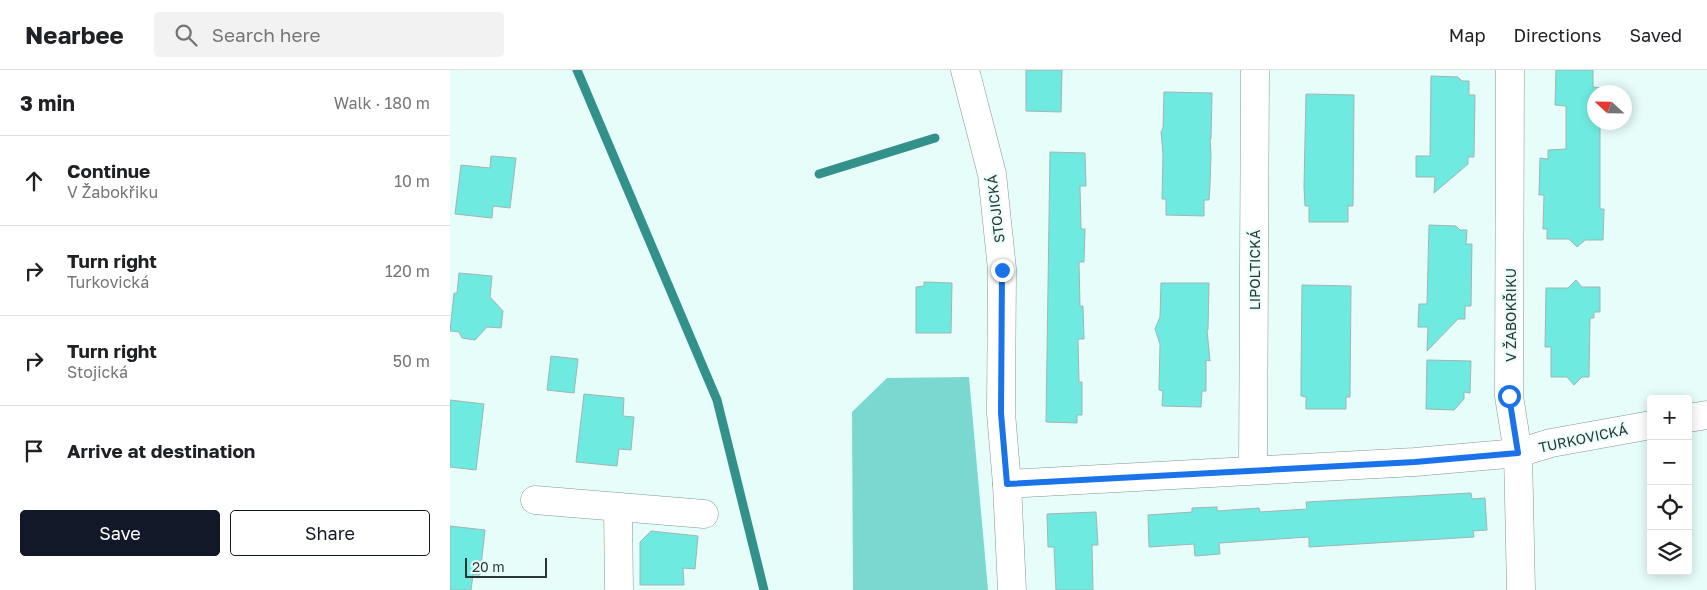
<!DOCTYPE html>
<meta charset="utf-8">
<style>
:root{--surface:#fff;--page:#f2f2f2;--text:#202124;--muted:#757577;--line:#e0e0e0;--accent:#111827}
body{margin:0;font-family:"Golos Text",sans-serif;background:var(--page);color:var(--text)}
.controls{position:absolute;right:15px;bottom:15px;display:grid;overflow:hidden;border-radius:5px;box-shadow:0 2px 12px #0003}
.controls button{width:45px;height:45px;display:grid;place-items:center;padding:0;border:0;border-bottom:1px solid var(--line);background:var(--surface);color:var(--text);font:25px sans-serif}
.compass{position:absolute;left:1137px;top:15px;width:45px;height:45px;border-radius:50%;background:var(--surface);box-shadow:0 2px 12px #0003;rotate:292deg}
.scale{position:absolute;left:15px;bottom:12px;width:82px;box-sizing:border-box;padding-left:5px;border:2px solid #2c3534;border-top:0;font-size:14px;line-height:18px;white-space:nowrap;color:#2c3534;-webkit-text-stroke:4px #e6fdfa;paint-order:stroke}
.stop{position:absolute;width:15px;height:15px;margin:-11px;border:4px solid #1a73e8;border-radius:50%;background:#fff}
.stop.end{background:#1a73e8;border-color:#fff;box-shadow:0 1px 5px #0008}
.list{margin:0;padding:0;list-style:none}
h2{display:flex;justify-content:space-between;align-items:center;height:65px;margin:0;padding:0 20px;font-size:21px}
h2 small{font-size:16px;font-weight:400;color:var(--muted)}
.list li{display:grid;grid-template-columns:32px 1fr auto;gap:15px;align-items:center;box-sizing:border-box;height:90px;padding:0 20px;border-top:1px solid var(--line)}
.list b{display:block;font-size:19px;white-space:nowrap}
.list p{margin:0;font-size:16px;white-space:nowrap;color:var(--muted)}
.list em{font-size:16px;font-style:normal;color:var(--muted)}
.actions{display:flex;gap:10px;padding:15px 20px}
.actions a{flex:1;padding:11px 0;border:1px solid var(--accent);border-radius:5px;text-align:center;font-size:18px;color:var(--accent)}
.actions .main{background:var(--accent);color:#fff}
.icon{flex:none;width:28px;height:28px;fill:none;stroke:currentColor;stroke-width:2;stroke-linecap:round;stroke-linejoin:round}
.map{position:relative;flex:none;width:1257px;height:520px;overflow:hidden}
header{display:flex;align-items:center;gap:30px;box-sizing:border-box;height:70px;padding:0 25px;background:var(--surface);border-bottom:1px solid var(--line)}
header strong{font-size:24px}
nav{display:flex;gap:28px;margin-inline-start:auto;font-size:18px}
.search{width:350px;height:45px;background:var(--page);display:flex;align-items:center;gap:12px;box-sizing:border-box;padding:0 18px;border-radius:5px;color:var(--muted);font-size:19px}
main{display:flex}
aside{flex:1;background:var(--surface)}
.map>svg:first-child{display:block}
.green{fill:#7bd8d1}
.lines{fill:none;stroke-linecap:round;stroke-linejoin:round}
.stream{stroke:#32918a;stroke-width:9}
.building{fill:#6feae0;stroke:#a0b5b3}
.minor-casing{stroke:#819794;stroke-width:29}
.minor{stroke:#fff;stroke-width:28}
.route{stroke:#1a73e8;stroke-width:6}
.labels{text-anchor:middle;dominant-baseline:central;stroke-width:4;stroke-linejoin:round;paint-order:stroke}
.street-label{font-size:14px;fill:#2c3534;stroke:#e6fdfa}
</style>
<header>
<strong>Nearbee</strong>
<div class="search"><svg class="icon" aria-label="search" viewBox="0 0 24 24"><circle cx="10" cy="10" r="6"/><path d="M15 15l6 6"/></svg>Search here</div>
<nav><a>Map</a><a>Directions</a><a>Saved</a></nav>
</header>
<main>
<aside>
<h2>3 min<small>Walk · 180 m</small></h2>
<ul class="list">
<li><svg class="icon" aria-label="ahead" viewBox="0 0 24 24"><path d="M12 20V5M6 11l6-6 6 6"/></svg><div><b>Continue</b><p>V Žabokřiku</p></div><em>10 m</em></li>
<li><svg class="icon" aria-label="right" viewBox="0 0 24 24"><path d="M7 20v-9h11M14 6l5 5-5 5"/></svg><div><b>Turn right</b><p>Turkovická</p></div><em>120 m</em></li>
<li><svg class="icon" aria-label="right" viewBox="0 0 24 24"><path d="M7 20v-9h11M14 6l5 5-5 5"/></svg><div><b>Turn right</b><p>Stojická</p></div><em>50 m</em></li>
<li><svg class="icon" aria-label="arrive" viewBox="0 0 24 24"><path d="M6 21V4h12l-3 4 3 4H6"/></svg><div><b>Arrive at destination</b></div></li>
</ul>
<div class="actions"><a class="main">Save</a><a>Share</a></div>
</aside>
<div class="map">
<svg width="1257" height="520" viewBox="0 0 1257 520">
<rect width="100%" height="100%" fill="#e6fdfa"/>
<polygon class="green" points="519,307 538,520 403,520 402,342 437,308"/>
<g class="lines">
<g class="stream">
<polyline points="127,0 267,330 314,520"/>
<polyline points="369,104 485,68"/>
</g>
</g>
<g class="building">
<polygon points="576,0 612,0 611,42 576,41"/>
<polygon points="1106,0 1143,0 1143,17 1151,18 1151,22 1144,22 1144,52 1150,52 1150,139 1154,139 1153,170 1135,170 1127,177 1119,169 1097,169 1097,159 1093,159 1094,125 1089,125 1090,88 1098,89 1098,80 1116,79 1116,36 1105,35"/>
<polygon points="981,6 1008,7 1012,11 1019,11 1019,25 1025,25 1024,87 1018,87 1018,94 984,123 985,107 966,107 966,86 980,86"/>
<polygon points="714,22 762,23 761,69 760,69 761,85 760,115 759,130 754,130 754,146 716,145 716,129 712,129 713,84 711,62 713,58"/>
<polygon points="856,24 904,25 903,136 898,136 898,152 859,152 859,136 855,136 854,117"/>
<polygon points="600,82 635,83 636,116 630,116 631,159 635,159 634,192 629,192 630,236 633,236 634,269 628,269 629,312 632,312 632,345 627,345 627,353 596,352"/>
<polygon points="41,86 66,88 60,138 43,136 42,148 5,144 11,95 40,98"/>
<polygon points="979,155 1006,156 1010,160 1017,160 1016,174 1022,174 1021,236 1015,236 1015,249 1008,249 977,281 978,257 968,257 969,234 977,234"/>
<polygon points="9,203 42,206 40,227 53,241 51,258 37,257 25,270 12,268 9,262 0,261 4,223 7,223"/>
<polygon points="1126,210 1132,217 1150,217 1150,242 1144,242 1144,248 1140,248 1139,307 1132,307 1124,315 1117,307 1101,307 1101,277 1095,277 1096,218 1118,218"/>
<polygon points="474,212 502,213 501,263 466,263 466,217 474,216"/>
<polygon points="711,213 759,213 758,260 757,260 760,291 756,290 756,321 752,321 751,337 712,336 713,321 709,320 710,274 705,259 710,247"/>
<polygon points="852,215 901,216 900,327 896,327 896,339 856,339 856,327 851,326 851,307"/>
<polygon points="101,286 128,289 124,323 97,320"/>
<polygon points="977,290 1021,291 1020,323 1014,322 1014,329 1004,340 976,339"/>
<polygon points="134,324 174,328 173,346 184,347 181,380 169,379 167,396 126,392"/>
<polygon points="0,330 34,334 26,400 0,397"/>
<polygon points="1021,423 1022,429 1035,428 1037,460 1023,461 1024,467 859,477 859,467 769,473 770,484 745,486 744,474 699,477 698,445 742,442 742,438 767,437 767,441 809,438 810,442 857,439 856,432"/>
<polygon points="646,442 648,475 642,475 643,520 606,520 604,477 598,477 597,444"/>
<polygon points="0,456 35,460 30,505 23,505 21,520 0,520"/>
<polygon points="201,461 248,466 245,499 233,498 234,515 190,515 190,472"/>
</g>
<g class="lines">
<defs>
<g id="minor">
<polyline points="515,0 542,104 552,199 551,343 557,414 562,520"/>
<polyline points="1060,0 1059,326 1068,383 1071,520"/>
<polyline points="1238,348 1257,345"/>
<polyline points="803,400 805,0"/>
<polyline points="557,414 965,392 1068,383 1101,373 1201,355"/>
<polyline points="85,430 254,444"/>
<polyline points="168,438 169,520"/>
</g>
</defs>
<use href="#minor" class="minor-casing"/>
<use href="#minor" class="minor"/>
</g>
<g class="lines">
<polyline class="route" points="552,200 551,343 557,414 965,392 1068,383 1059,326"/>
</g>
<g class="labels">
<g class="street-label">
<text transform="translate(545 139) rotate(-97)">STOJICKÁ</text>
<text transform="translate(804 200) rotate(-90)">LIPOLTICKÁ</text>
<text transform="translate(1060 245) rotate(-90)">V ŽABOKŘIKU</text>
<text transform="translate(1133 368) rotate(-12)">TURKOVICKÁ</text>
</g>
</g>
</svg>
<div class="controls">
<button>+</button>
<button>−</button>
<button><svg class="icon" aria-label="locate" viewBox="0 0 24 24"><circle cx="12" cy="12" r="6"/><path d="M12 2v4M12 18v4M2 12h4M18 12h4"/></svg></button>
<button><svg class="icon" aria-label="layers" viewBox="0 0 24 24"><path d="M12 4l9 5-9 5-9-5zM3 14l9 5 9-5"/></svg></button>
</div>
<svg class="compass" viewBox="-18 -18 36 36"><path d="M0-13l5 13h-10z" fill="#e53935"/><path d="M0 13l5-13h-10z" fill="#757577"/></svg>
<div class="scale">20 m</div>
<div class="stop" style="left:1059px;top:326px"></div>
<div class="stop end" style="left:552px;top:200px"></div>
</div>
</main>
